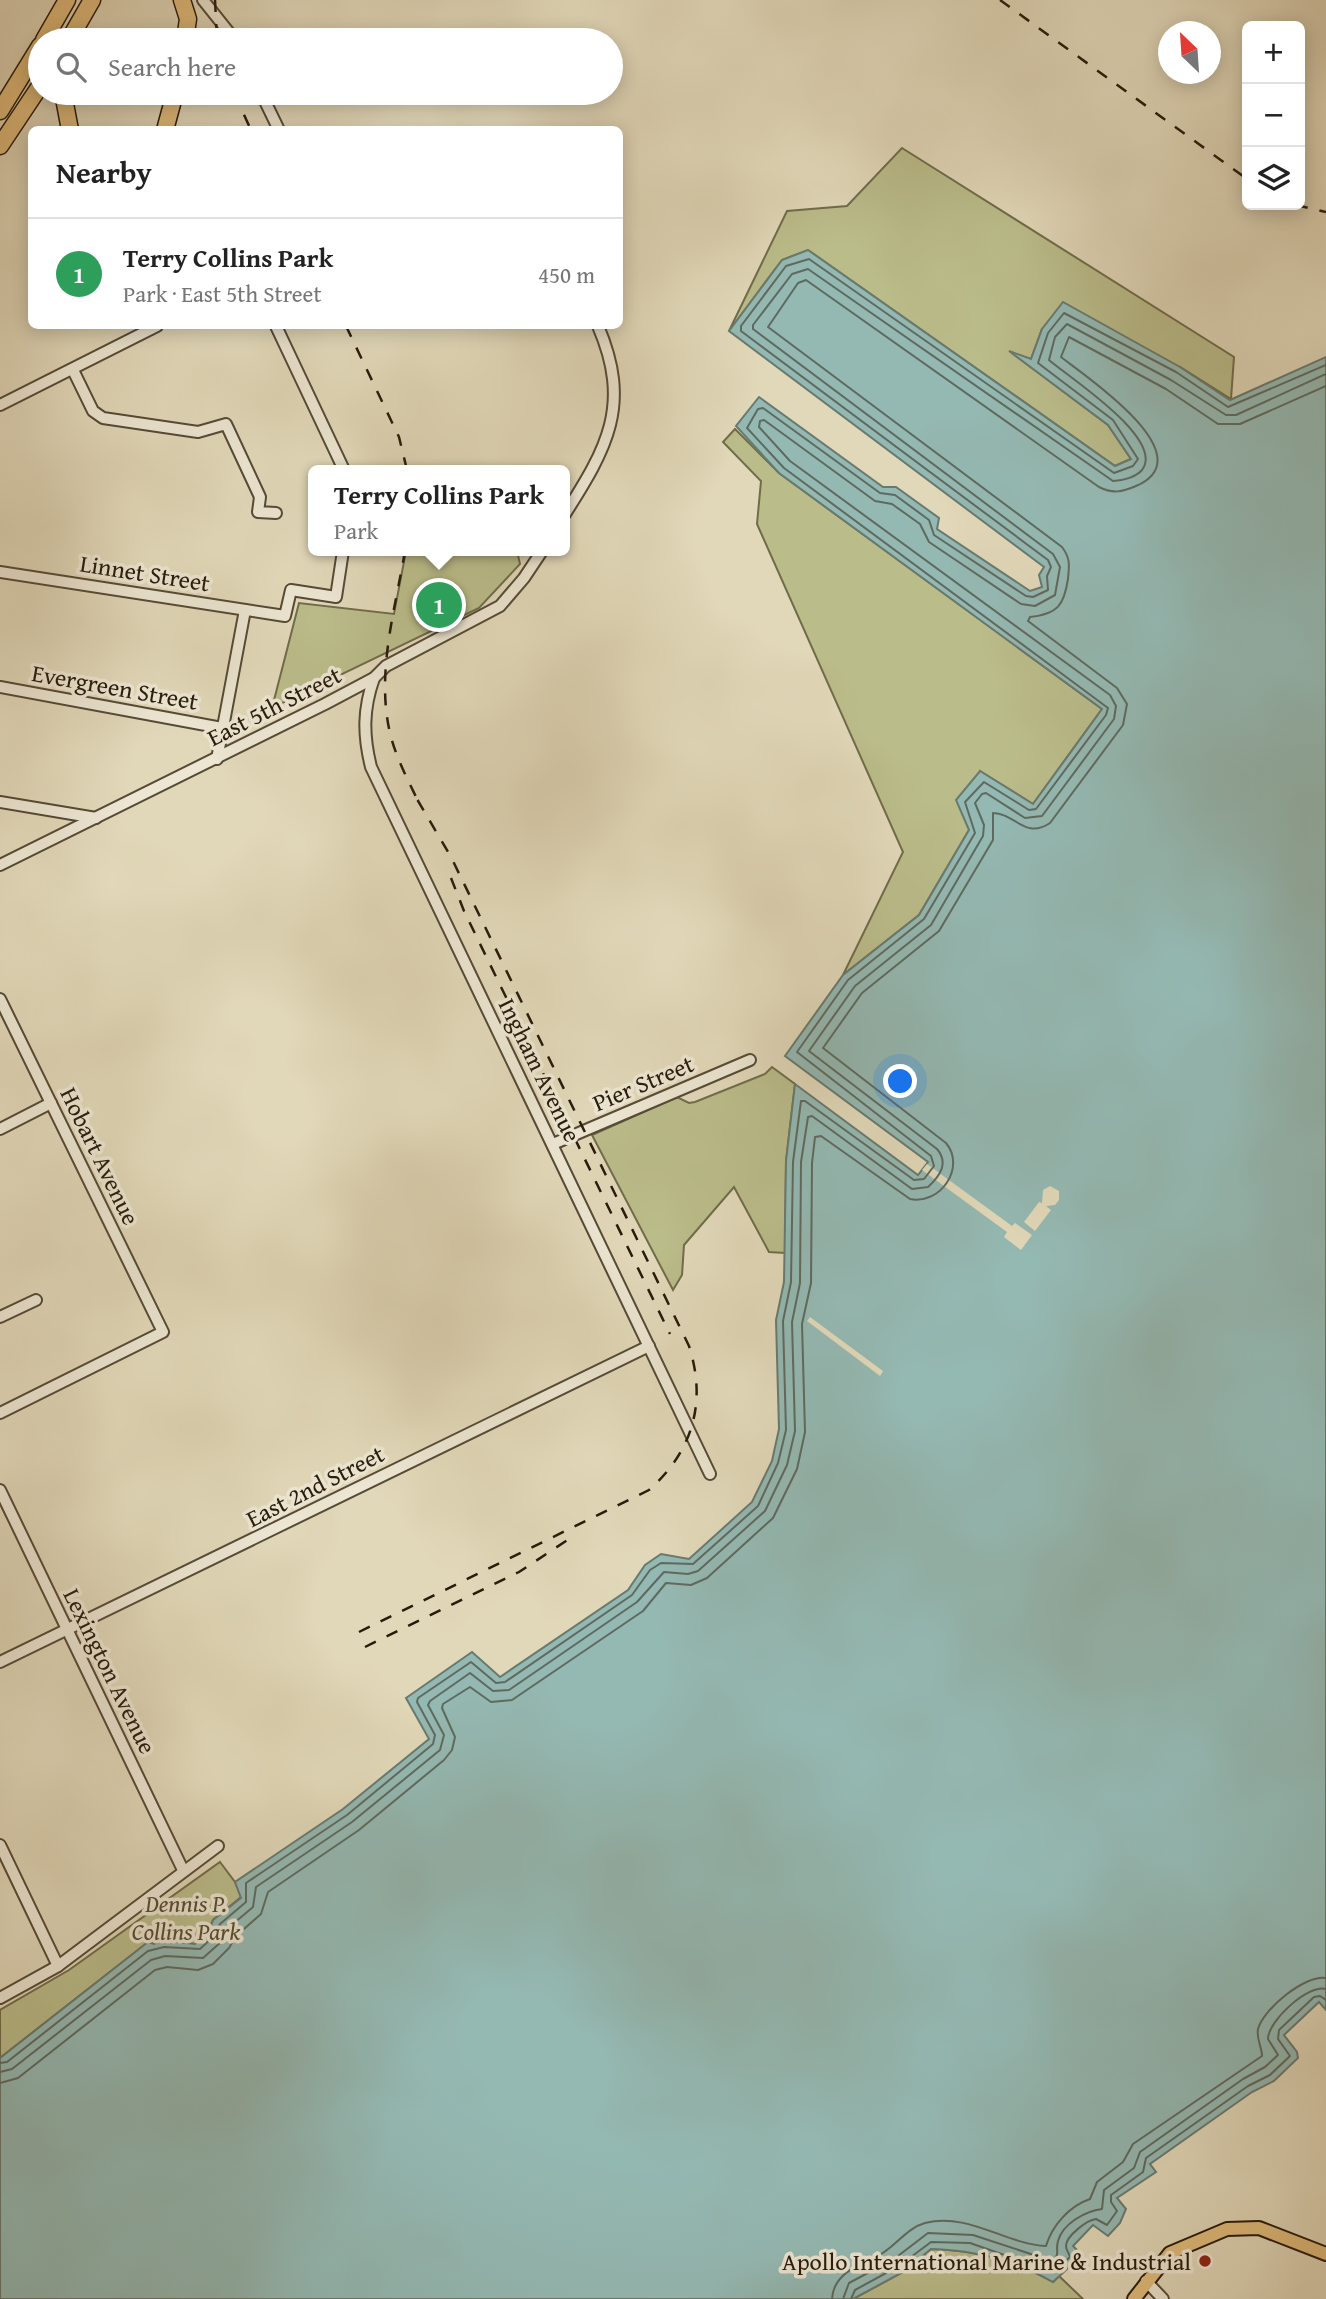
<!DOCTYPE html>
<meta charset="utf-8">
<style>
:root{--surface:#fff;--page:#f2f2f2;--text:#222;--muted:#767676;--line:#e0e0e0;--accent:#0b8043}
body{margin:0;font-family:"Gentium Book Plus",serif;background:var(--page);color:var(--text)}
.controls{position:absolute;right:21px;top:21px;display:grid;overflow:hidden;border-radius:10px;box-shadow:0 4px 18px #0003}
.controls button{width:63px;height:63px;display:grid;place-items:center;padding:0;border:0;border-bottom:2px solid var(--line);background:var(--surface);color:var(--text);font:35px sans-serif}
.compass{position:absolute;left:1158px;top:21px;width:63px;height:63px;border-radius:50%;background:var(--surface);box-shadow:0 4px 18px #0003;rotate:335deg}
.you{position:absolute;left:901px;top:1082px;width:24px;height:24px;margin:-18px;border:5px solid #fff;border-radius:50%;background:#1a73e8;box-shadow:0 0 0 10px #1a73e833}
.badge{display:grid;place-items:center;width:46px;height:46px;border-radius:50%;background:var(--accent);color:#fff;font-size:23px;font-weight:700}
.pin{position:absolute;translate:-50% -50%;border:4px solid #fff;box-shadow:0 2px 7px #0006}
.popup{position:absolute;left:308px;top:465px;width:262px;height:91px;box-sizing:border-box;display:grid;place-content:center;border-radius:10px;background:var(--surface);filter:drop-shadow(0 2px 5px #0005);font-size:23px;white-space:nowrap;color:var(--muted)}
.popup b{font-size:26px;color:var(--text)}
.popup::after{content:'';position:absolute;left:50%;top:100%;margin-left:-14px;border:14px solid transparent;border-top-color:var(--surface)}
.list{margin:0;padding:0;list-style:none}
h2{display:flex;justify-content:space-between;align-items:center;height:91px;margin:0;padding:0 28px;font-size:30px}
h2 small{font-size:23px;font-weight:400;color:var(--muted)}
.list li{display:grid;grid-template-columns:46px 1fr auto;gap:21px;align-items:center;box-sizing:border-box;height:112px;padding:0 28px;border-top:2px solid var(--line)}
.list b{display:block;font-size:26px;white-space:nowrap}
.list p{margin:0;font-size:23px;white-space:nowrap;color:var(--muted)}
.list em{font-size:23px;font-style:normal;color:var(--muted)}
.icon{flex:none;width:38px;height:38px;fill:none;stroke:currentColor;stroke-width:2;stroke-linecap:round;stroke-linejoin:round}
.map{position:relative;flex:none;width:1326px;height:2299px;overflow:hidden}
.search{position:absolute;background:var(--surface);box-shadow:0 4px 18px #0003;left:28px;top:28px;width:595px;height:77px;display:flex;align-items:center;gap:18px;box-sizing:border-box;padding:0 24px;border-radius:38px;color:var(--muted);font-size:26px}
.panel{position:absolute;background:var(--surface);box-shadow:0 4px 18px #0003;left:28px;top:126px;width:595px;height:203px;border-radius:10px}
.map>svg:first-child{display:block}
.green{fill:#babc8a;stroke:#706c4a;stroke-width:2}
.water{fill:#94b9b3;stroke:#687a70;stroke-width:2}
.pier{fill:#e1d8b9}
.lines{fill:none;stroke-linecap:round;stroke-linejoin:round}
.shore{stroke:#5e6a5f;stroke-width:2}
.minor-casing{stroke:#564a36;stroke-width:14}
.major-casing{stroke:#271b0b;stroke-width:16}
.highway-casing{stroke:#271b0b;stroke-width:19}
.minor{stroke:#ece6d2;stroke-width:10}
.major{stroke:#e0bc7c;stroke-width:12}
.highway{stroke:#e0bc7c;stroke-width:16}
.rail{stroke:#271b0b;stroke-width:2.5;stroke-dasharray:12 12;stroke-linecap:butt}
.poi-dot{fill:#8f2418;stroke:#ece6d2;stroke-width:2.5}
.labels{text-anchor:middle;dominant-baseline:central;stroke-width:7;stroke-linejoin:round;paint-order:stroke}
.street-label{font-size:24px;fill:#271b0b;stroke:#ece6d2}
.park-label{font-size:24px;font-style:italic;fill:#534b31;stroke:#ece6d2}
.poi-label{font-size:24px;fill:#271b0b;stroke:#ece6d2;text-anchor:end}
</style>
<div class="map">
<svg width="1326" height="2299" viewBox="0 0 1326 2299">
<rect width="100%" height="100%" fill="#e1d8b9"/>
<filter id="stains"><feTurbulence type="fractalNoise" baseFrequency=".00286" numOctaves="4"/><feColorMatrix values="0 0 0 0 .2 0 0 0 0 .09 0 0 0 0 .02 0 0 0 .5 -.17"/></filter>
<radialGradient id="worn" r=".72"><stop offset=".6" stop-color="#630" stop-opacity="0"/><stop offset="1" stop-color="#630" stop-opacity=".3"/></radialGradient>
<g class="green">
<polygon points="902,148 1234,357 1231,399 1180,367 1042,329 1031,359 1012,353 1108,425 1131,459 1115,466 808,250 782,260 729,331 787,211 847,206"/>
<polygon points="735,429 779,473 1102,709 1033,804 980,771 969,830 919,915 843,975 903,852 757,524 761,481 723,442"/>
<polygon points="406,551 517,551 520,564 479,608 272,708 299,603 394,614"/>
<polygon points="772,1067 795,1084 786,1161 785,1253 769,1252 734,1187 684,1245 682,1275 673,1290 592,1135 677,1097 689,1103 695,1102 765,1074"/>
<polygon points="220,1862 235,1882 241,1897 213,1920 208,1932 195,1944 162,1940 154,1944 148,1942 0,2058 0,2010 69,1970"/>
<path d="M931 2249C974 2250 1015 2260 1053 2282L1059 2276 1083 2299H853L903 2272Z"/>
</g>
<path class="water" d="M808 250 1115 466 1131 459 1108 425 1009 351 1031 359 1042 329 1063 302 1180 367 1230 400 1326 357V2010L1319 2002 1284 2035 1297 2052 1298 2058 1274 2081 1252 2092 1150 2164 1156 2172 1117 2198 1126 2209 1120 2223 1108 2236 1093 2225 1073 2246 1082 2255 1053 2282C1016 2261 974 2250 931 2249L903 2272 853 2299H0V2058L148 1942 154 1944 162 1940 195 1944 208 1932 213 1920 241 1898 235 1882 343 1809 429 1739 406 1698 472 1652 500 1677 628 1590 645 1565 661 1554 689 1559 752 1502 772 1461 779 1429 776 1320 784 1282 786 1161 795 1084 918 1175 928 1162 785 1056 843 975 919 915 969 830 956 800 980 771 1033 804 1102 709 779 473 736 426 759 397 883 487H896L939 518 937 529 1030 591 1042 587 1039 575 1044 567 729 331 782 260Z"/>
<g class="pier">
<polygon points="927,1164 1012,1226 1015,1223 1032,1235 1021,1250 1004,1237 1007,1232 922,1170"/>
<polygon points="1050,1186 1059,1191 1059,1200 1055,1205 1046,1206 1051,1210 1035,1231 1024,1222 1039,1202 1042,1203 1043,1190"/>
<polygon points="810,1317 883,1371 880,1376 807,1321"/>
</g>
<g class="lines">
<g class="shore">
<polyline points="0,2063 7,2062 148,1951 164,1947 200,1949 214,1936 220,1924 246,1902 246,1883 347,1815 433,1744 435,1735 417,1702 418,1698 471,1662 496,1683 505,1682 632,1595 650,1570 661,1563 693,1564 758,1506 778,1463 786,1430 783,1321 791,1282 793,1162 801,1101 805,1101 914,1180 924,1179 934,1166 931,1156 797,1052 848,980 924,919 975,833 965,802 984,782 1029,810 1036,809 1106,715 1108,708 784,468 747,428 758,409 763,408 880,493 895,495 929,520 934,535 1026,596 1033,597 1048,590 1047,576 1051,567 1048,560 741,331 741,326 786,266 809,259 1114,473 1133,466 1138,459 1113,420 1038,363 1048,333 1064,313 1176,372 1228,407 1326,365"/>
<path d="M0 2072 12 2069 151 1960 165 1956 203 1958 221 1942 227 1929 253 1907 256 1887 352 1822 440 1750 444 1735 428 1705 430 1701 470 1673 493 1691 509 1690 637 1602 664 1572 688 1574 698 1571 765 1511 787 1465 795 1431 792 1322 800 1283 801 1162 808 1117 812 1116 912 1189 928 1187C940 1176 949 1163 937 1149L809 1051 855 986 931 925 983 836 984 825 975 803 982 794 986 793 1025 818 1042 816 1114 719 1116 706 1110 695 790 461 759 427 760 421 764 420 875 501 892 504 920 524 929 542 1021 604 1035 606 1055 595 1060 567 1053 554 753 329V325L792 274 808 269 1113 481C1122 481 1136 477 1142 470 1166 439 1067 376 1049 360L1055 337 1067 324 1171 380 1226 415H1236L1326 374"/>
<path d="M0 2083 18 2078 155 1970 167 1967 198 1970 213 1964 229 1948 236 1936 261 1914 268 1892 359 1830 444 1760 452 1750 455 1737 442 1708 443 1704 470 1687 491 1702 512 1700 643 1611 666 1583 691 1585 707 1578 773 1518 797 1469 805 1432 802 1324 811 1283 812 1163 815 1137 821 1136 910 1199C941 1205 966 1167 946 1143L823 1048 862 993 939 931 993 840V813C1015 813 1025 840 1050 823L1123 725 1127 704 1117 688 1028 621 1030 617C1058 614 1064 605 1068 579 1069 566 1071 559 1062 547L768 327 798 283 806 280 1099 487C1113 494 1122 492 1136 486 1206 456 1085 376 1061 357L1069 337 1166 389 1218 424H1240L1326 386"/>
<path d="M832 2299C833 2275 857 2265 876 2257 894 2249 906 2228 925 2223 968 2212 1005 2244 1046 2246 1052 2226 1069 2206 1090 2199L1097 2182 1123 2162 1133 2144 1262 2056C1262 2047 1256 2039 1258 2029 1263 2009 1306 1974 1326 1978"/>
<path d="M843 2299 849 2283 894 2259 928 2233 973 2235 1052 2261C1061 2254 1055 2251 1058 2241 1063 2223 1086 2211 1102 2209L1104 2190 1134 2168 1140 2152 1243 2079 1265 2067 1278 2055 1268 2039C1268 2021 1308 1984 1326 1989"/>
<path d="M851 2299 855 2290 899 2266 931 2242 970 2243 1053 2272 1070 2257C1069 2253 1066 2250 1066 2246 1066 2236 1087 2220 1096 2219L1107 2225 1117 2211 1111 2202V2195L1143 2172 1146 2158 1248 2086 1270 2075 1290 2056 1278 2039 1279 2030 1314 1997 1320 1996 1326 2000"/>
</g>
<defs>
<g id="minor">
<polyline points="203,0 235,40"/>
<polyline points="261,93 279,130"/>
<polyline points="276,326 344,470"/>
<polyline points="73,370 93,411 103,418 198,432 226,424 260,497 258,512 276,513"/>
<polyline points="0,405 157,326"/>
<path d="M565 514C607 448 632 405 598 326"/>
<polyline points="0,572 285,616 291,590 336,597 343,551"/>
<path d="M374 678C363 709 363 735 371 767L710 1474"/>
<polyline points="0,687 222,728"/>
<polyline points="217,759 245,610"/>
<polyline points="0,802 96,818"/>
<polyline points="0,865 325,704 374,678 386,666 500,606 524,578 542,551"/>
<polyline points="0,999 163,1332 0,1413"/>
<polyline points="0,1129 51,1103"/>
<polyline points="553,1144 750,1060"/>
<polyline points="0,1317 36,1300"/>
<polyline points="0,1490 183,1870"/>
<polyline points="0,1662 649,1346"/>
<polyline points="0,1845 58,1966"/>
<polyline points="0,1998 58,1966 218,1846"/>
<polyline points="1146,2281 1163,2299"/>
</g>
<polyline id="major" points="1134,2299 1170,2253 1227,2229 1259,2228 1326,2254"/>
<g id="highway">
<polyline points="182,0 188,19 185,40"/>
<polyline points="44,40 67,0"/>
<polyline points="69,40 92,0"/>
<polyline points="63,93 70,130"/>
<polyline points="0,111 40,46"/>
<polyline points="165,130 175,93"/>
<polyline points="0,146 40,86"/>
</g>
</defs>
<use href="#minor" class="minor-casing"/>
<use href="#major" class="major-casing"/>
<use href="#highway" class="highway-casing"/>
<use href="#minor" class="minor"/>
<use href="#major" class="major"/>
<use href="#highway" class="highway"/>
<g class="rail">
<polyline points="215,0 217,40"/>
<polyline points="1000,0 1247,179"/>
<polyline points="234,93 251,130"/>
<polyline points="1296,205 1326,212"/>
<polyline points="346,326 399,437 407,470"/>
<path d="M405 551C395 610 376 673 390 733 396 758 408 780 419 803"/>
<polyline points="451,878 464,911 670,1334"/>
<path d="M359 1632 649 1490C693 1451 707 1402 689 1346L451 857 414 794"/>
<polyline points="365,1647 519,1572 572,1537"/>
</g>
</g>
<circle class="poi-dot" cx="1205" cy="2261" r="7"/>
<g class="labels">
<g class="street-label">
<text transform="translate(145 573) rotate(9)">Linnet Street</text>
<text transform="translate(115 687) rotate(10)">Evergreen Street</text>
<text transform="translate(274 706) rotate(-27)">East 5th Street</text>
<text transform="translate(540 1070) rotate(64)">Ingham Avenue</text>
<text transform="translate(643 1083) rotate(-23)">Pier Street</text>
<text transform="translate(100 1156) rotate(64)">Hobart Avenue</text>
<text transform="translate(315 1486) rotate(-27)">East 2nd Street</text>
<text transform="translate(110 1671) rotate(64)">Lexington Avenue</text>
</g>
<g class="park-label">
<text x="186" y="1903">Dennis P.<tspan x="186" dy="28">Collins Park</tspan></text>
</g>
<g class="poi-label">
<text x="1191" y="2261">Apollo International Marine &amp; Industrial</text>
</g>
</g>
<rect width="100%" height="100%" filter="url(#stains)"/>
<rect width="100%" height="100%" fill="url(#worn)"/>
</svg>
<div class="controls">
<button>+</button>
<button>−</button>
<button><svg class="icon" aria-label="layers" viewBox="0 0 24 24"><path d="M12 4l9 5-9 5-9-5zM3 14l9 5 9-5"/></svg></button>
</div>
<svg class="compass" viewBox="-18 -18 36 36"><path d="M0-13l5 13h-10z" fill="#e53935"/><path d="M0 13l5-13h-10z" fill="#767676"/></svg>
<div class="you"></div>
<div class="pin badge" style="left:439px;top:605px;background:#2e9e5b">1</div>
<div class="popup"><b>Terry Collins Park</b>Park</div>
<div class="search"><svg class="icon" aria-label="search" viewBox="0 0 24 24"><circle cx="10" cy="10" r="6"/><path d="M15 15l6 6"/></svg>Search here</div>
<section class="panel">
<h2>Nearby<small></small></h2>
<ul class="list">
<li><span class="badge" style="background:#2e9e5b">1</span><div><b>Terry Collins Park</b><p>Park · East 5th Street</p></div><em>450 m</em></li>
</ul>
</section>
</div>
